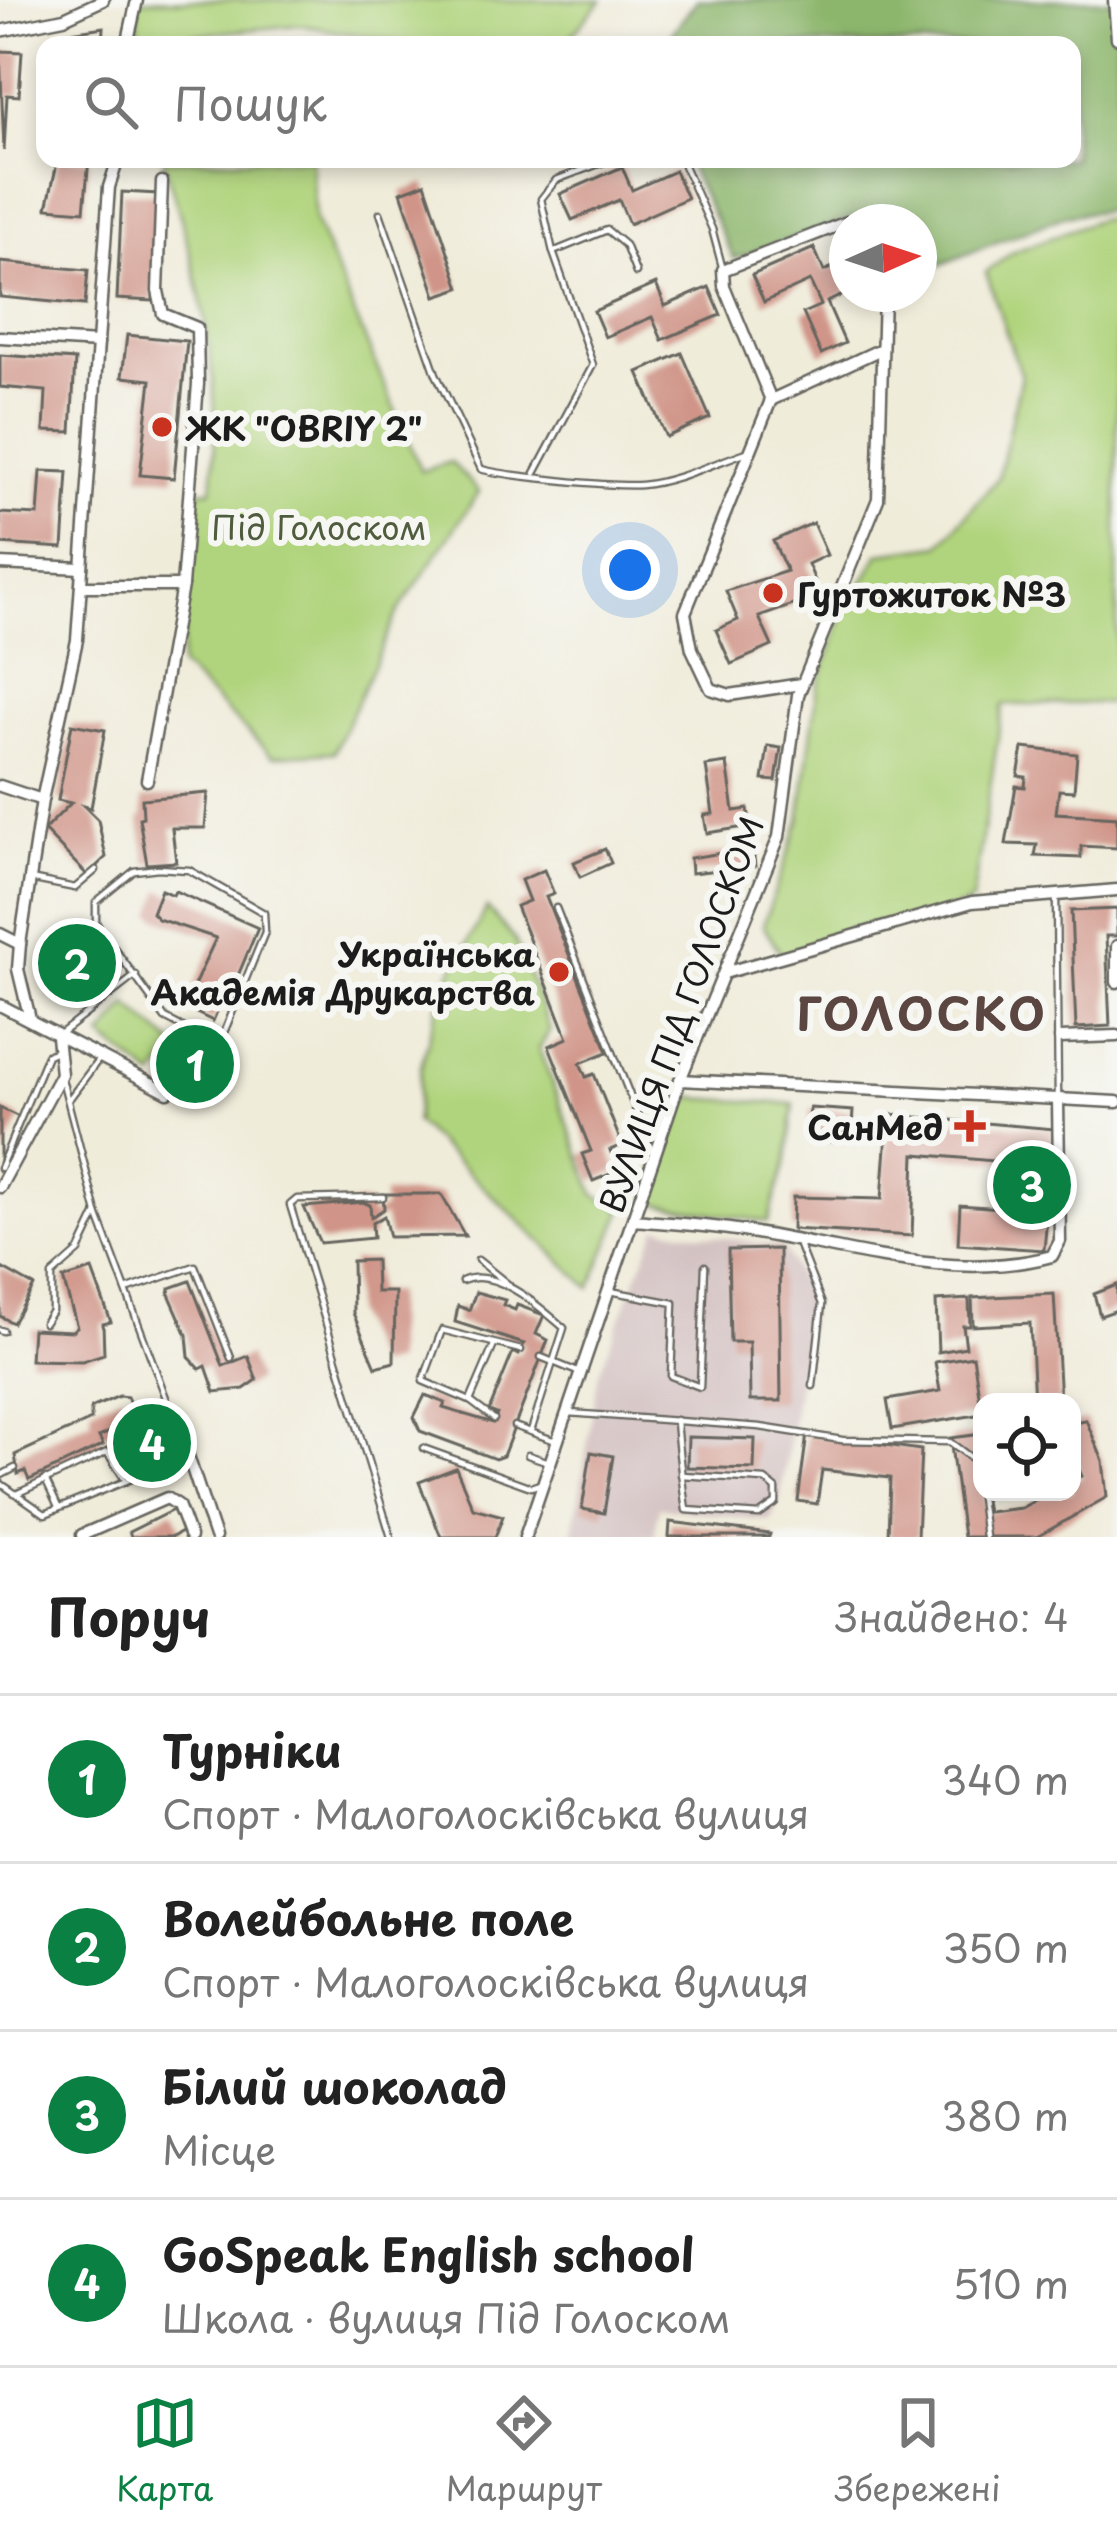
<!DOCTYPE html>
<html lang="uk">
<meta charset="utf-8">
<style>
:root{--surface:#fff;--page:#f2f2f2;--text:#222;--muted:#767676;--line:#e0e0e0;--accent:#0b8043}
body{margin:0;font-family:"Playpen Sans",sans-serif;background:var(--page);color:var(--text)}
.controls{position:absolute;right:36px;bottom:36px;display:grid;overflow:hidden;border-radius:24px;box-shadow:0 6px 18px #0003}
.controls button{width:108px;height:108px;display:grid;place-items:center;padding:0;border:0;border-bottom:3px solid var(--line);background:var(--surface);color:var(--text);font:60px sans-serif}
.compass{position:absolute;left:829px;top:204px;width:108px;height:108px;border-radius:50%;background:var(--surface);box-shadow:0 6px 18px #0003;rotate:87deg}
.you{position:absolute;left:630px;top:570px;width:42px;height:42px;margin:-30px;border:9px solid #fff;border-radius:50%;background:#1a73e8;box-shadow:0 0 0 18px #1a73e833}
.badge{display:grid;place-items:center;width:78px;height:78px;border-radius:50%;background:var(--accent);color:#fff;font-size:39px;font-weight:700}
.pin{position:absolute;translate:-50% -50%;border:6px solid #fff;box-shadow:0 3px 12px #0006}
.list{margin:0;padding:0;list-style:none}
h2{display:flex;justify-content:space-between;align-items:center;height:156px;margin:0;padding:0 48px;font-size:51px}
h2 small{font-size:39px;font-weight:400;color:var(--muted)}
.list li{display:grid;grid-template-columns:78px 1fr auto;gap:36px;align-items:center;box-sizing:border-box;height:168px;padding:0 48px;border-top:3px solid var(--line)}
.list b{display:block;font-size:45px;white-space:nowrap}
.list p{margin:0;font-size:39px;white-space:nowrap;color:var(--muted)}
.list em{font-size:39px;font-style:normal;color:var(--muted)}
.icon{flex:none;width:66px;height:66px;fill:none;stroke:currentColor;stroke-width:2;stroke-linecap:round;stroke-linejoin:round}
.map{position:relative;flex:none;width:1117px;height:1537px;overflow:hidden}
.search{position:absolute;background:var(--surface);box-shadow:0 6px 18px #0003;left:36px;right:36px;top:36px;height:132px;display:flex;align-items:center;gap:30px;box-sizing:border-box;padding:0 42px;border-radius:24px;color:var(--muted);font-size:45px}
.sheet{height:828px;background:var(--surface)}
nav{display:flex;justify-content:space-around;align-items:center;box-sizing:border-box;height:168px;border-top:3px solid var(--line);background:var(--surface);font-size:33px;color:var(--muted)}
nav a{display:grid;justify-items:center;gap:6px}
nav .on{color:var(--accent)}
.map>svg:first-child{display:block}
.industrial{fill:#d2bfc0}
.green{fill:#b0d47d;stroke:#66784c;stroke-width:3}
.forest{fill:#8cb66c;stroke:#546944;stroke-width:3}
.building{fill:#d09488}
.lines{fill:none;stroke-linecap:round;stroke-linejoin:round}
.service-casing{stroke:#66655e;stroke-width:9}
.minor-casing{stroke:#66655e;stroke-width:15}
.service{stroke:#fff;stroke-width:4.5}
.minor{stroke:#fff;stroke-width:10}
.poi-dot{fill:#c8321e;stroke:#f6f6f2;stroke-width:4.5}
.labels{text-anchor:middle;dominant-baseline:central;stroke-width:12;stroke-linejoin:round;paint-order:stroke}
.poi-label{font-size:33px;font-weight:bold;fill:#1c1c1c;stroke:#f6f6f2;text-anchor:start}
.park-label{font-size:33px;fill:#505c3e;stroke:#f6f6f2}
.street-label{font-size:33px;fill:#1c1c1c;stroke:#f6f6f2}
.district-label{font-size:45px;font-weight:bold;letter-spacing:3px;fill:#5b4642;stroke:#f6f6f2}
</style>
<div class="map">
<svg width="1117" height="1537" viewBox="0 0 1117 1537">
<rect width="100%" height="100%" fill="#f6f6f2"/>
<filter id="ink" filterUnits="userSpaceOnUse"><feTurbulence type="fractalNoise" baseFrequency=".00833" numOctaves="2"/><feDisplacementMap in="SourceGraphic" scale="24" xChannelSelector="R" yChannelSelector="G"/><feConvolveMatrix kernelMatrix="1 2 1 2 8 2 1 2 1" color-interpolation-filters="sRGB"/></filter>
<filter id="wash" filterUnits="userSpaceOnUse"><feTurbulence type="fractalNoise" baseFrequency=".004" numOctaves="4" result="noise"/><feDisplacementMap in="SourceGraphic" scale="48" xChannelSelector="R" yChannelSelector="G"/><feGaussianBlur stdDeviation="2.7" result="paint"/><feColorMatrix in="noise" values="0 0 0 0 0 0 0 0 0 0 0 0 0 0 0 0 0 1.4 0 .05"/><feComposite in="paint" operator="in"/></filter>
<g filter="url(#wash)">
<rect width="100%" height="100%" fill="#f0ecda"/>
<polygon class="industrial" points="657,1227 783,1247 811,1303 780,1500 770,1521 659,1507 654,1537 572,1537 599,1372"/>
<g class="green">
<polygon points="138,0 602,0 563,45 415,45 300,25 139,40"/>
<path d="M311 159 315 221 421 471 451 462 479 492 398 612 334 752 272 756 180 666 198 491 212 490C224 372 199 272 163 160Z"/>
<polygon points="1099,219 1117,220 1117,703 1003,705 972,902 936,916 856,929 785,960 763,925 800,820 818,685 843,616 880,553 940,545 998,478 1021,376 986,272 1013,252"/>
<polygon points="487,908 515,940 550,1030 539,1049 595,1195 623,1209 590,1288 415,1122 421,1067 442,989"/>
<polygon points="128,1005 178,1048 154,1078 102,1037"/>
<polygon points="691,1098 794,1104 787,1160 768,1222 652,1203 651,1185 679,1104"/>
</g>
<polygon class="forest" points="697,0 1117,0 1117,209 1063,216 919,273 919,222 874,222 869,212 734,259 685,159 1072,159 1072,45 663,45"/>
<g id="blocks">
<g class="building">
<polygon points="104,27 103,45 64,45 63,33"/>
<polygon points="0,51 22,52 19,96 7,95 4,151"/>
<polygon points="58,159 89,159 84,211 47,208"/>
<polygon points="622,167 632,190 675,171 687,198 629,224 619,200 572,220 560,194"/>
<polygon points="425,183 460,288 436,296 401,192"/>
<polygon points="122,192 158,194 153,301 117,299"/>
<polygon points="814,248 824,271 847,261 847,293 827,302 845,343 821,354 803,313 821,305 810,281 764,302 752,275"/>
<polygon points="0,262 88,270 85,305 0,297"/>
<polygon points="656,284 665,306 709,287 721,315 662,340 652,317 605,337 594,311"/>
<polygon points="127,335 187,341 174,478 140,475 151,380 122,377"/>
<polygon points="682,353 710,418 666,437 638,372"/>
<polygon points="0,355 75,360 71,432 44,431 46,391 0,387"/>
<polygon points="41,471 68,472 63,548 0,544 0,513 38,515"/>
<polygon points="813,523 827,555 808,564 821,595 759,617 772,646 731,664 716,630 738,620 726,591 787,571 773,541"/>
<polygon points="72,724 105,730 91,808 84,806 98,820 106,857 87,875 44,830 71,803 58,800"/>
<polygon points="768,746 781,748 776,781 763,780"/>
<polygon points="1023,748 1077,754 1074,791 1059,790 1056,813 1117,817 1117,848 1081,846 1081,858 1035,856 1037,845 1006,844 1016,786 1025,787 1026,777 1018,776"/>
<polygon points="727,763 734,811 748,809 751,826 707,833 704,815 713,814 706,766"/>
<polygon points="208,793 205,828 172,828 176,862 147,864 139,818 143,817 142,799"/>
<polygon points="753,848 755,866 691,873 690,858"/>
<polygon points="605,849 611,863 580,877 574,862"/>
<polygon points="544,870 554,894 546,897 608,1052 580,1063 586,1077 594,1074 622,1145 610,1150 618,1171 593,1181 582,1154 591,1151 549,1046 568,1038 516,906 529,901 521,880"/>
<polygon points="161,890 173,895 175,891 258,928 226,1004 221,1002 213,1021 184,1007 216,938 158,919 152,913"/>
<polygon points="1117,909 1117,936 1106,936 1110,1026 1076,1028 1071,911"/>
<polygon points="0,1108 21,1118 0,1161"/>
<polygon points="810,1108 853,1111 851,1141 815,1142 808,1137"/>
<polygon points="882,1114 1055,1129 1044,1250 958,1244 960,1205 1032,1210 1014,1206 1017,1163 915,1154 912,1236 792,1229 793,1197 882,1199 887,1134 880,1133"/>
<polygon points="383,1194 441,1194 465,1236 389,1237 384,1216 372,1223 373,1238 320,1243 304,1207 363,1202 370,1205 371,1217 384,1209"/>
<polygon points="779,1249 781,1401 750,1401 749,1342 730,1342 728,1250"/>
<polygon points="375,1260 376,1292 395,1292 394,1362 376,1367 353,1313 352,1261"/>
<polygon points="0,1267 34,1286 13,1323 0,1316"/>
<polygon points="92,1270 111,1322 103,1324 104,1354 82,1361 30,1360 32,1329 72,1331 77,1327 63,1279"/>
<polygon points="190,1281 223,1366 248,1356 257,1380 244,1389 215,1392 206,1366 200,1369 189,1357 187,1335 169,1294 170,1288"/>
<polygon points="1117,1285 1117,1310 1100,1316 1094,1294"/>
<polygon points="476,1292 505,1300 503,1305 515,1310 517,1305 544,1315 536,1334 548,1340 503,1456 495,1459 420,1431 414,1417 425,1395 445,1403 443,1408 493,1423 497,1414 489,1411 513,1352 519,1355 524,1344 455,1322 458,1306 469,1310"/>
<polygon points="1054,1294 1060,1402 1034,1402 1030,1323 973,1326 972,1298"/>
<polygon points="969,1299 970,1326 963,1326 966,1347 938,1352 936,1301"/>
<polygon points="973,1356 982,1414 892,1429 887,1400 940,1391 935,1362"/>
<polygon points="119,1396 127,1397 138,1422 145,1418 163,1456 137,1468 127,1459 118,1428 99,1437 103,1445 29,1480 25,1471 18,1474 15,1455 91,1420 91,1408"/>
<polygon points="1086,1420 1103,1461 1107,1497 1037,1537 963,1537 950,1438 982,1434 979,1466 987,1512 1021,1508 1051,1492 1072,1492 1072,1481 1082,1476 1072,1454 1072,1422"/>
<polygon points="807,1434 921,1450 917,1537 888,1537 890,1478 822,1470 817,1504 798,1501"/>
<polygon points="688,1437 755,1439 754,1469 687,1467"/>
<polygon points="591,1452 613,1456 604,1513 582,1509"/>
<polygon points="456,1468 473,1508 503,1516 495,1537 441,1537 419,1482"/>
<polygon points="173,1510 183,1531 172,1537 131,1537 129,1532"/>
<polygon points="670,1522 770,1534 769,1537 669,1537"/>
</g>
</g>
</g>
<g filter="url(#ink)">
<use href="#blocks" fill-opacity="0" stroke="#66655e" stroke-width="3"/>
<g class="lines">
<defs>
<g id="service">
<polyline points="681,159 712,229 723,270"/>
<path d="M380 213 436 374 481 469C504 476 616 487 641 485 676 482 716 462 750 451"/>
<polyline points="553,252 541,199 556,180 612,159"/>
<polyline points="535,473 593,365 553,252 607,230 625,245 636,273"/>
<polygon points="158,868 189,870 264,913 265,932 221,1040 211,1042 165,1018 96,923 96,902 134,871"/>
<polyline points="30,879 75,888 96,870"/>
<polyline points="1056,895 1058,1099"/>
<polyline points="556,908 653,1154"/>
<polyline points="60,1034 136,975"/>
<polyline points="62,1079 97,1213 181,1438"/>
<polyline points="70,1098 99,1059"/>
<polyline points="0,1168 47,1055 56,1051"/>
<polyline points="383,1197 297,1199 290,1205 391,1537"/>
<polyline points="798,1243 822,1304 813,1386"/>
<polyline points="478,1260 509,1285"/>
<path d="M462 1281C495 1266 539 1306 564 1328L531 1431"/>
<polyline points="126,1290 195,1266 231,1358"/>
<polyline points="610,1291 674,1303 671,1376 700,1387 705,1266"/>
<polyline points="44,1323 52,1311 52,1275 79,1251 97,1213"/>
<polyline points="0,1330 3,1331"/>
<polyline points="541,1357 580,1373"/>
<polyline points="470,1401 494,1345"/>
<polyline points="569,1413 760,1427 842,1440 950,1442 982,1466"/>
<polyline points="494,1419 470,1401 423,1381 442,1330 521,1350"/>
<path d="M676 1420C678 1450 682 1480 686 1510L759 1515 776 1503V1489L765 1480 681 1475"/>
<polyline points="514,1426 553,1440"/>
<polyline points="423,1448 531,1487 540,1484"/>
<polyline points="528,1455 546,1461"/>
<polyline points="1072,1459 1073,1459"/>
<polyline points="976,1466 985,1537"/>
<polyline points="0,1476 15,1468"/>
<polyline points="45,1479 58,1507"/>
<polyline points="0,1483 16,1494 107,1452 126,1481 187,1455"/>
<polyline points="18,1495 45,1514 126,1481"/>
</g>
<g id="minor">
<polyline points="1114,0 1117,38"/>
<polyline points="0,31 64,18 103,0"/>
<polyline points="127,45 137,0"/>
<polyline points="0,337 98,343"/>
<polyline points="771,400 724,286 723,270 847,222"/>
<polyline points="0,564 82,568"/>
<polyline points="81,586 182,586 198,384 197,328 163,314 158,291 162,182"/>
<polyline points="801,684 730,695 711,689 692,649 685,613 771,400 879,350"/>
<polyline points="147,780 182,586"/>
<polyline points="0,786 42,800"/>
<polyline points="0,934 20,944"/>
<polyline points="1117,946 1117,982"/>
<polyline points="724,973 972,902 1117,890"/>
<polyline points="0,1005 168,1092"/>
<polyline points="30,1019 18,969 20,944 42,800 77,640 109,187 118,159"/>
<polyline points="1060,1038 1117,1036"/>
<polyline points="680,1080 1117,1102"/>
<polyline points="0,1187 61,1074 57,1037"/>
<path d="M633 1220C668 1223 702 1225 736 1230 838 1244 949 1284 1052 1256L1060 1241 1058 1100"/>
<polyline points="182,1438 215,1537"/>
<polyline points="82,1535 167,1498 178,1505 190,1537"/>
<polyline points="525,1537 680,1080 779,837 798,695 878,499 884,294"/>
</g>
</defs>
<use href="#service" class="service-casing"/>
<use href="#minor" class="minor-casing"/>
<use href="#service" class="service"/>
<use href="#minor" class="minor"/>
</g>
</g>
<g class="poi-dot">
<circle cx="162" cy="427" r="12"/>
<circle cx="773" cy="593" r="12"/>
<circle cx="559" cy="972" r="12"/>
<path d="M964 1108h12v12h12v12h-12v12h-12v-12h-12v-12h12z"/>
</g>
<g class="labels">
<g class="poi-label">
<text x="186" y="427">ЖК "OBRIY 2"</text>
<text x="797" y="593">Гуртожиток №3</text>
<text x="535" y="953" text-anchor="end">Українська<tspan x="535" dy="38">Академія Друкарства</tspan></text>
<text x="943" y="1126" text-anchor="end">СанМед</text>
</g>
<g class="park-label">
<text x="319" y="526">Під Голоском</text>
</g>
<g class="street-label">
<text transform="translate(680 1014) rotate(-70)">ВУЛИЦЯ ПІД ГОЛОСКОМ</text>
</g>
<g class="district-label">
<text x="922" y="1012">ГОЛОСКО</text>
</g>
</g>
</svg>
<div class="controls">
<button><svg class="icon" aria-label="locate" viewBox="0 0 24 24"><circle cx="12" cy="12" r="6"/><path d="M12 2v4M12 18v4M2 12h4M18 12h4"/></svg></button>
</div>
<svg class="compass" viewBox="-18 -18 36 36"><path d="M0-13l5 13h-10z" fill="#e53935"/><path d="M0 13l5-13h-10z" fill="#767676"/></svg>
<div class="you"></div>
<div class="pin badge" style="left:195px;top:1064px">1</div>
<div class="pin badge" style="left:77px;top:963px">2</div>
<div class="pin badge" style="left:1032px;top:1185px">3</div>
<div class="pin badge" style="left:152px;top:1443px">4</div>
<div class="search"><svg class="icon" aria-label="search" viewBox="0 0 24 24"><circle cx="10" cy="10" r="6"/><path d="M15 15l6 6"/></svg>Пошук</div>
</div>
<section class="sheet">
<h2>Поруч<small>Знайдено: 4</small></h2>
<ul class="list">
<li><span class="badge">1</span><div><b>Турніки</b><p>Спорт · Малоголосківська вулиця</p></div><em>340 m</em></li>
<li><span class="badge">2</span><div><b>Волейбольне поле</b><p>Спорт · Малоголосківська вулиця</p></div><em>350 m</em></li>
<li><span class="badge">3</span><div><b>Білий шоколад</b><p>Місце</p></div><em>380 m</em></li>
<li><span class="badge">4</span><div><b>GoSpeak English school</b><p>Школа · вулиця Під Голоском</p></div><em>510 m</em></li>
</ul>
</section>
<nav>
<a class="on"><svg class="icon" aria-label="map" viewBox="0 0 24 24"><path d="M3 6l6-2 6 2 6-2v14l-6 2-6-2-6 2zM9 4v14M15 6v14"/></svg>Карта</a>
<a><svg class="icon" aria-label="directions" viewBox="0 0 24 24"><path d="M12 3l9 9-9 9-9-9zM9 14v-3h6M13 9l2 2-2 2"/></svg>Маршрут</a>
<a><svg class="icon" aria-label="saved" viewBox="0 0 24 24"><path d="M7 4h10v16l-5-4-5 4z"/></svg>Збережені</a>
</nav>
